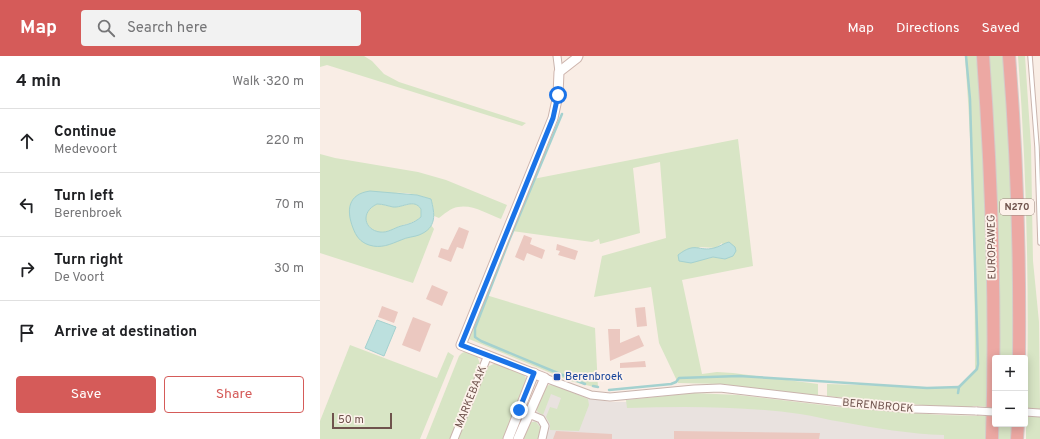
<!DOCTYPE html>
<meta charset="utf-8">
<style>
:root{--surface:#fff;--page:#f2f2f2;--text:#202124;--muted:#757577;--line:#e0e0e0;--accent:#d55b59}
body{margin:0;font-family:Overpass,sans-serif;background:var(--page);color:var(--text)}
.controls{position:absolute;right:12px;bottom:12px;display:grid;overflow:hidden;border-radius:4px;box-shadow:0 2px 10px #0003}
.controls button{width:36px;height:36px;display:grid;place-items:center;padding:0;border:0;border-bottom:1px solid var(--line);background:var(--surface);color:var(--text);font:20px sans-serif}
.scale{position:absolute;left:12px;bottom:10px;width:60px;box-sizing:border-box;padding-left:4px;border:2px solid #6f534d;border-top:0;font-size:11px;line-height:14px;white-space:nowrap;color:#6f534d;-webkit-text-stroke:3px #fdf2eb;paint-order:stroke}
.stop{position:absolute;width:12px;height:12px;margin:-9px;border:3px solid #1a73e8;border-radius:50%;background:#fff}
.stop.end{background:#1a73e8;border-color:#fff;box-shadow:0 1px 4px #0008}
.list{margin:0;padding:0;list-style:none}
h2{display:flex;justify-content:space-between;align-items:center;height:52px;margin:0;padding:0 16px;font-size:17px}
h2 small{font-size:13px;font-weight:400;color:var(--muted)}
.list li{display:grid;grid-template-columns:26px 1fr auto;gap:12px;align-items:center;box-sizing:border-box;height:64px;padding:0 16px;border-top:1px solid var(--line)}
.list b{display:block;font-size:15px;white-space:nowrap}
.list p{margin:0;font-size:13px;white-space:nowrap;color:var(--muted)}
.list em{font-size:13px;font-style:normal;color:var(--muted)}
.actions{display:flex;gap:8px;padding:12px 16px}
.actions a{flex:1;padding:9px 0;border:1px solid var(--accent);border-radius:4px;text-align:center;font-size:14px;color:var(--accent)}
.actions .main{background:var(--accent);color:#fff}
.icon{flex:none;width:22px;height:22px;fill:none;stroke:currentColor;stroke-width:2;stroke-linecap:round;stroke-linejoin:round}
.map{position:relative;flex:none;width:720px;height:383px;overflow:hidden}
header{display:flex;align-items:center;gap:24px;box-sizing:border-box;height:56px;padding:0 20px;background:var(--accent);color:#fff}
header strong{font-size:19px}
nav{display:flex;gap:22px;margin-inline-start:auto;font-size:14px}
.search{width:280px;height:36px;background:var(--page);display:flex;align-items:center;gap:10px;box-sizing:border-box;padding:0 14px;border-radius:4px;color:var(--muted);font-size:15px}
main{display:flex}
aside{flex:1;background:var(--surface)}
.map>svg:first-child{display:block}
.industrial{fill:#e9e2df}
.green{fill:#d8e5c5;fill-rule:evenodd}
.water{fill:#bce0de;stroke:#a4d1cf;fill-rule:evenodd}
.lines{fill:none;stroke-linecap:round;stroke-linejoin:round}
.stream{stroke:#a4d1cf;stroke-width:2.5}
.building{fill:#ebc8c0}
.lane-casing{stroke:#c9b4ad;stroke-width:5.5}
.street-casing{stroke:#c9b4ad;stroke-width:9}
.secondary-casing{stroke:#ceb5ae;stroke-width:11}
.highway-casing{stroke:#d4cbca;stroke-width:14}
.lane{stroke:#fff;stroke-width:3.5}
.street{stroke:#fff;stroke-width:7}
.secondary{stroke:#fff;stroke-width:9}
.highway{stroke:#eca8a3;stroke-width:12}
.street-bridge-casing{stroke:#c9b4ad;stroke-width:9;stroke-linecap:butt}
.street-bridge{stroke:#fff;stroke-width:7}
.route{stroke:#1a73e8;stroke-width:5}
.transit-dot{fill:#1a4fb4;stroke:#fdf2eb;stroke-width:1.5}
.labels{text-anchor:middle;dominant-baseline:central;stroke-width:3.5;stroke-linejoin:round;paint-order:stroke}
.shield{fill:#fdf2eb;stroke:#9a837c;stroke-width:1}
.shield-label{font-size:10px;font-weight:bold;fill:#6f534d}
.street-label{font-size:11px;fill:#6f534d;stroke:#fdf2eb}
.transit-label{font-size:11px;fill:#164399;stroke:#fdf2eb;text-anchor:start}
</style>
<header>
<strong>Map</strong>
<div class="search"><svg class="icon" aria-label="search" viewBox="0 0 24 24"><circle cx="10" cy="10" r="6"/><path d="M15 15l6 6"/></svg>Search here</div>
<nav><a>Map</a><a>Directions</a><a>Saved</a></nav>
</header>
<main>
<aside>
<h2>4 min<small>Walk · 320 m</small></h2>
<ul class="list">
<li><svg class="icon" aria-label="ahead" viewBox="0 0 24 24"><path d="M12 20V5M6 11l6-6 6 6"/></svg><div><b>Continue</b><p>Medevoort</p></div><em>220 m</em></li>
<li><svg class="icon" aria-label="left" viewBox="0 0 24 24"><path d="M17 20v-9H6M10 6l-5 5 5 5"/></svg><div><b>Turn left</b><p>Berenbroek</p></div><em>70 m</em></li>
<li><svg class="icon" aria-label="right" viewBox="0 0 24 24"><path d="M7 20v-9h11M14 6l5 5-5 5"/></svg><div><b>Turn right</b><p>De Voort</p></div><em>30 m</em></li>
<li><svg class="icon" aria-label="arrive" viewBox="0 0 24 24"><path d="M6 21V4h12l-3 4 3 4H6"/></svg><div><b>Arrive at destination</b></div></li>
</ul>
<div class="actions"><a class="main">Save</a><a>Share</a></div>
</aside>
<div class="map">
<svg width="720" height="383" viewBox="0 0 720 383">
<rect width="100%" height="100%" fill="#f9ede5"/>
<polygon class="industrial" points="232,329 267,342 290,346 309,346 367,341 629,374 629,383 206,383 226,331"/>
<g class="green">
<polygon points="0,0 44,0 52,5 64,18 79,26 206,67 202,70 7,9 0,11"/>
<path d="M645 0H656L664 66 668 147 669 351 653 350 651 352 571 347 507 340V328L637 332 655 316C655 211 653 105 645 0Z"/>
<path d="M669 0H685L692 116 695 302H678C677 201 676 101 669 0Z"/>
<path d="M698 0H705L711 90 713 205 719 266 720 353 707 352C709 234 707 117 698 0Z"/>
<path d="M418 83 433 210 362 224 382 318 397 316 413 317 498 328V340L401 328 358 327 339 287 331 231 274 241 282 200 346 182 340 106 313 112 320 177 280 188 279 183 272 186 192 175 213 123ZM402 187 405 203 393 201 387 203 379 191 396 192Z"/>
<path d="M0 98 15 102 98 116 126 124 187 149 181 163C168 158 152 148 138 151 131 152 124 158 119 162L114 160V155L111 143C100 140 88 136 76 137 61 139 45 146 30 150L64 190C72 187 81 183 89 181 101 177 102 179 111 169L114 173 93 227 0 197Z"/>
<path d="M57 148C63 148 70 151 76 151 86 150 104 140 101 161 93 168 86 167 78 171 72 174 67 177 60 176 44 174 40 156 57 148Z"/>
<polygon points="166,239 275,272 278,332 250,325 149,283"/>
<polygon points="30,289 117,322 128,296 134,300 100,383 0,383 0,365"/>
<polygon points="147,295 156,297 160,308 130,383 106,383 139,300 142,297"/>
<polygon points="178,306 203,317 207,324 186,383 138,383 167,311"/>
<polygon points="229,329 237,330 268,343 269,349 259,375 230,374 230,368 226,361 230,351 237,353 241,342 231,338 223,359 218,356 215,351 226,330"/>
<path d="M374 337 418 339 528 352 621 359 668 360V383H624V379C590 378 555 372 522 366 508 364 494 360 480 358 422 350 365 350 307 352L306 344Z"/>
<rect x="706" y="361" width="14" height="22"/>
<polygon points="212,366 216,366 220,371 219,383 201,383 209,367"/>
<polygon points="677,368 693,368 693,383 678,383"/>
</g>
<g class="water">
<path d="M50 135 97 139 111 143C115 158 117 172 99 179 94 181 87 181 81 184 71 188 61 193 49 189 40 186 36 180 33 172 26 154 28 138 50 135ZM57 148C63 148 68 150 73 151 83 152 94 142 101 153V161C94 167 89 168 81 170 74 172 68 177 60 176 44 174 40 156 57 148Z"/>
<path d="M409 186 415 191 416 195 413 200 405 203 393 201 371 207 359 205 358 199C376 185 378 196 394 192 399 191 404 187 409 186Z"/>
<polygon points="57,264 76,271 64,300 45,292"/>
</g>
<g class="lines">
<g class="stream">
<polyline points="242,58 190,182 155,272 155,281 161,285 245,320 265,328"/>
<polyline points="273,330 278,331"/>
<polyline points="639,331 657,313 658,308 650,43 646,0"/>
<polyline points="289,334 351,328 356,326 359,322 419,320 607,332 639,331 638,337"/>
</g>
</g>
<g class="building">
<polygon points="139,171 149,175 143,193 137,191 131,206 118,201 121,192 128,194"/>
<polygon points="204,179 212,182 210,188 225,194 222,203 207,197 204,205 195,201"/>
<polygon points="237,188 258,195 255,204 238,199 240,195 236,194"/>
<polygon points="112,229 128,236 122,250 106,243"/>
<polygon points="62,250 78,256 74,267 58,261"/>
<polygon points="325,251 327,270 317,271 315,252"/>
<polygon points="93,261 111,268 100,296 82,289"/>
<polygon points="288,273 300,273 300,287 319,279 324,290 290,305"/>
<polygon points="325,305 326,311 300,312 300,307"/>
<polygon points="236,375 292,378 292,383 233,383"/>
<polygon points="354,375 500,377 499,383 354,383"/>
</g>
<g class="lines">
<defs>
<polyline id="lane" points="710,0 717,91 720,187"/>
<g id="street">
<polyline points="237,0 239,16"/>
<polyline points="225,322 271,339 290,341 374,333 400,332 546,349 594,353 657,355"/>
<polyline points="199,354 221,363 225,370 222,383"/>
<polyline points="705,356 720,357"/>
<polyline points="134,383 168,299"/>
</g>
<g id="secondary">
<polyline points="188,383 214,317"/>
<polyline points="198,383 225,322 141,289 233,62 238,39 239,16 257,2 258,0"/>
</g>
<g id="highway">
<path d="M663 0C672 127 676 255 672 383"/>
<path d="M689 0C697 100 700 201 699 302"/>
<polyline points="697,383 698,368"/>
</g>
</defs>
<use href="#lane" class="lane-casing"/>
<use href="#street" class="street-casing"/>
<use href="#secondary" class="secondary-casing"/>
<use href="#highway" class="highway-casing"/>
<use href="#lane" class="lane"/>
<use href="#street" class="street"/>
<use href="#secondary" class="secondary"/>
<use href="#highway" class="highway"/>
<defs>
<polyline id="street-bridge" points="657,355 675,356"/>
</defs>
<use href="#street-bridge" class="street-bridge-casing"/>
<use href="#street-bridge" class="street-bridge"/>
</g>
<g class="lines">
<polyline class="route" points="199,354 214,317 141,289 233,62 238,39"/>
</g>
<rect class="transit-dot" x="233" y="317" width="8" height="8" rx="2"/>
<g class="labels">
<rect class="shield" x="680" y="143" width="34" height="16" rx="3"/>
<g class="shield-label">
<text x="697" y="151">N270</text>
</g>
<g class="street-label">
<text transform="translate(672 191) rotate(-91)">EUROPAWEG</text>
<text transform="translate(151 341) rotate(-68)">MARKEBAAK</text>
<text transform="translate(558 350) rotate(5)">BERENBROEK</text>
</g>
<g class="transit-label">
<text x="245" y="321">Berenbroek</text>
</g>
</g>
</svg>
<div class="controls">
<button>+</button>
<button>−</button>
</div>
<div class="scale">50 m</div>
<div class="stop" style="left:238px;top:39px"></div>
<div class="stop end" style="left:199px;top:354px"></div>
</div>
</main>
